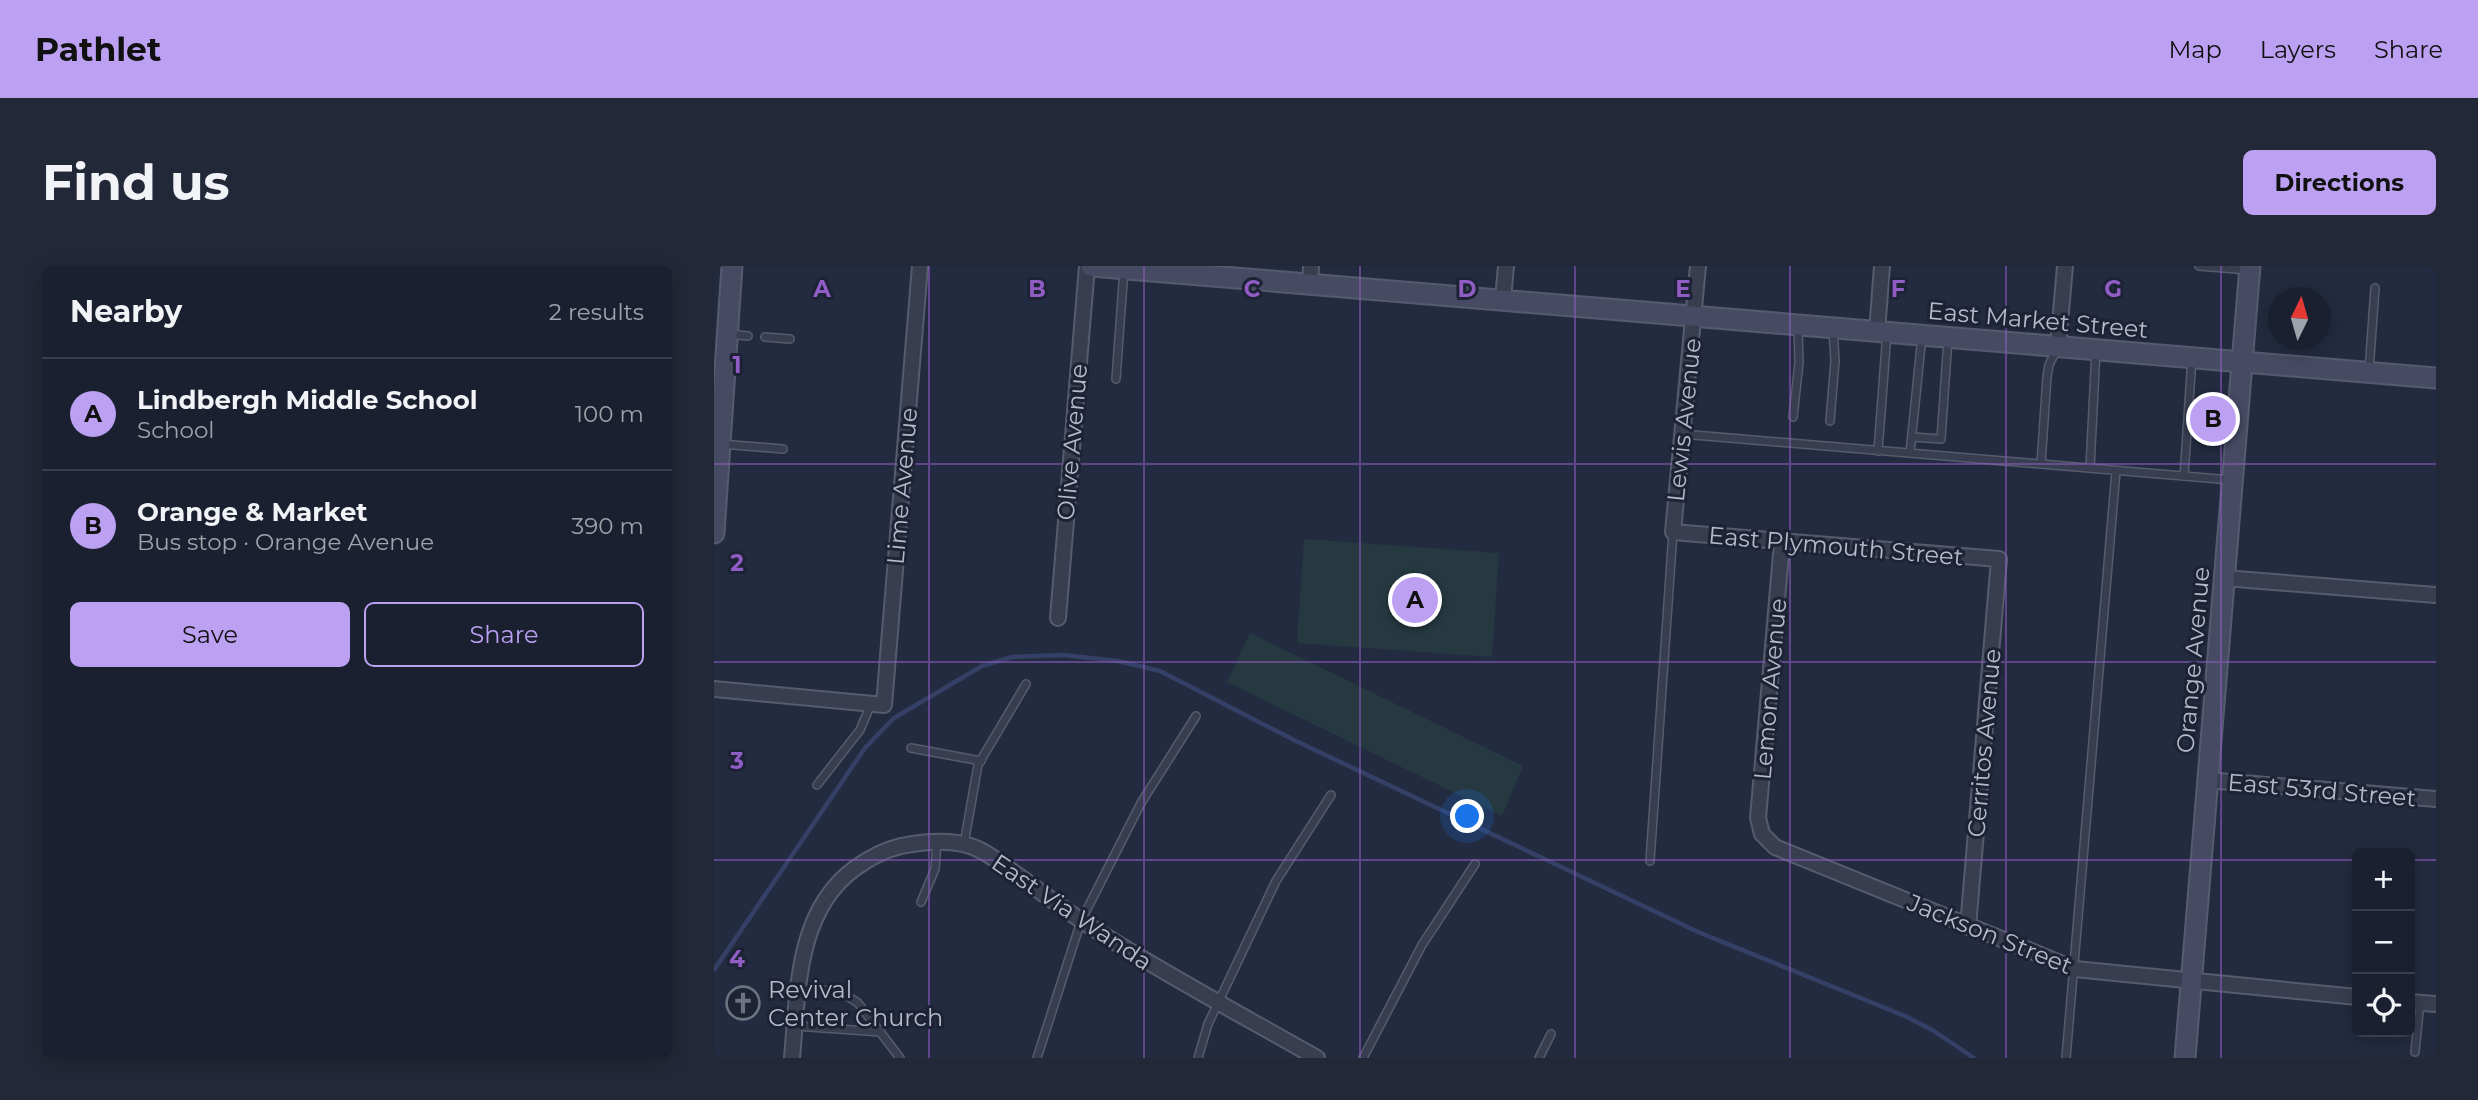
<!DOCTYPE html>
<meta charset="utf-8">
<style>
:root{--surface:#1a2030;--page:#232838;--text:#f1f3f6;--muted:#9fa3ab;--line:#383e4c;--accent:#bca0f2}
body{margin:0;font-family:Montserrat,sans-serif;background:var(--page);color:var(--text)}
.controls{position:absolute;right:21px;bottom:21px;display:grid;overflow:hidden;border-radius:10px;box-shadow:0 4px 18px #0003}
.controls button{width:63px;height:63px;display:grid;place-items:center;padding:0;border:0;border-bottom:2px solid var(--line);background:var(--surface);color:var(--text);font:35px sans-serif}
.compass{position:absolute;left:1554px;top:21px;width:63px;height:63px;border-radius:50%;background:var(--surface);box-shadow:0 4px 18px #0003;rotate:5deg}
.you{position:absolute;left:754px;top:551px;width:24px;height:24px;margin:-18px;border:5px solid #fff;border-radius:50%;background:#1a73e8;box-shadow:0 0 0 10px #1a73e833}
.badge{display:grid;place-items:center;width:46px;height:46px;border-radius:50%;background:var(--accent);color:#111;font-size:23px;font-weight:700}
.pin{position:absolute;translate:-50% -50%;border:4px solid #fff;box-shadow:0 2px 7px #0006}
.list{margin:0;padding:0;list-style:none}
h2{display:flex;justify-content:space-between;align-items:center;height:91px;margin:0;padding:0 28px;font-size:30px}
h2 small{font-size:23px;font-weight:400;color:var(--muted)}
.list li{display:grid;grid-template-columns:46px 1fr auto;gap:21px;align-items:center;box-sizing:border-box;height:112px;padding:0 28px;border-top:2px solid var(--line)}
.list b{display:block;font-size:26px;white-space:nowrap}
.list p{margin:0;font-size:23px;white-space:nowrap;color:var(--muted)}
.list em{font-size:23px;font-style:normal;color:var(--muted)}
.actions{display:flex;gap:14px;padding:21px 28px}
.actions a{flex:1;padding:16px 0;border:2px solid var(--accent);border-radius:10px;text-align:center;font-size:24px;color:var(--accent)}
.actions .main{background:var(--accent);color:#111}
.icon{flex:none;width:38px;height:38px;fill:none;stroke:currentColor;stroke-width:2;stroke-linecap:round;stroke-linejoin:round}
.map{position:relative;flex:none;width:1722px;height:792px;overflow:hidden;border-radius:10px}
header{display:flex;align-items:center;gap:42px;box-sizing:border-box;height:98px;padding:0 35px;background:var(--accent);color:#111}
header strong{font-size:33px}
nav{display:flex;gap:38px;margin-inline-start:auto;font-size:24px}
.intro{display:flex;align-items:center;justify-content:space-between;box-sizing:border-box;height:168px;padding:0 42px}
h1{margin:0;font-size:49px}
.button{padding:18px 32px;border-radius:10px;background:var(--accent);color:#111;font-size:24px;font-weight:700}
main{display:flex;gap:42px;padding:0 42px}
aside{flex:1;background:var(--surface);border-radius:10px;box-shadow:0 4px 18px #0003}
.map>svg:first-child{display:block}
.green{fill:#263941}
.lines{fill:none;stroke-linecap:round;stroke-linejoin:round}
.stream{stroke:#354066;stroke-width:4.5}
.lane-casing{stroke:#565b6e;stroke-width:10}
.street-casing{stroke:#565b6e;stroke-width:18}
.secondary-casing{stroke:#565b6e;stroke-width:23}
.lane{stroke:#383d50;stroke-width:7}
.street{stroke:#383d50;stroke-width:14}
.secondary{stroke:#464b63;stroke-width:19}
.grid{fill:none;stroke:#8f5dc3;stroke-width:2;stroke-opacity:0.55}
.labels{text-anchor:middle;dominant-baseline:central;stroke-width:6;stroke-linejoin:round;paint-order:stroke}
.street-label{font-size:24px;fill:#b4b9cb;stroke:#1d2235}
.poi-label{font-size:24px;fill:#b4b9cb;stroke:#1d2235;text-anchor:start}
.grid-label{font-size:23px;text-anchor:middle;font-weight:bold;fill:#8f5dc3;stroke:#1d2235;stroke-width:6;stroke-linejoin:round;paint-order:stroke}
</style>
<header>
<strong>Pathlet</strong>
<nav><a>Map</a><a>Layers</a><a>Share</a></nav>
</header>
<div class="intro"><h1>Find us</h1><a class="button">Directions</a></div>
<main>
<aside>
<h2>Nearby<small>2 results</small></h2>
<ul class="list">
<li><span class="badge">A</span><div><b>Lindbergh Middle School</b><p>School</p></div><em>100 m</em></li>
<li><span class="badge">B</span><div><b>Orange &amp; Market</b><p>Bus stop · Orange Avenue</p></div><em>390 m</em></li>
</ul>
<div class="actions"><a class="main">Save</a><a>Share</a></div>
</aside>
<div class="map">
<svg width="1722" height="792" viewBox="0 0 1722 792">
<rect width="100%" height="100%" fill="#232b40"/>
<g class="green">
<polygon points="590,273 785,287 778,391 583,377"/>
<polygon points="536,367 809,500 788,550 513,416"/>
</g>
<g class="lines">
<polyline class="stream" points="0,704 151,482 180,452 268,400 298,391 349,389 404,395 446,405 580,474 984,666 1191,750 1220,765 1260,792"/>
<defs>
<g id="lane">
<polyline points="1485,0 1535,4"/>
<polyline points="14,68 34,70"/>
<polyline points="51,71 76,73"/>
<polyline points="1655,105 1661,22"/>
<polyline points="402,113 410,3"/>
<polyline points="1079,151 1085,97 1084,61"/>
<polyline points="1116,155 1121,95 1119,63"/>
<polyline points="968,168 1517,214"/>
<polyline points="1198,171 1227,173 1234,73"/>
<polyline points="7,178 69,183"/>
<polyline points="1164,185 1173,67"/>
<polyline points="1196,187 1208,70"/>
<polyline points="1327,198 1333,111 1335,99 1344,81"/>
<polyline points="1376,202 1382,84"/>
<polyline points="1470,210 1478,92"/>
<polyline points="197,482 267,495"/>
<polyline points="103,519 146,464 157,438"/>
<polyline points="250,578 264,499 312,418"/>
<polyline points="936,595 959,266"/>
<polyline points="207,636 221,603 223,576"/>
<polyline points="84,723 125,725 144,737 186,792"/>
<polyline points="81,760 167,766"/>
<polyline points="1701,786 1706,737"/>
<polyline points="323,792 367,655 427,537 482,450"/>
<polyline points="484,792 494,758 562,615 617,529"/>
<polyline points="649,792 708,679 761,598"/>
<polyline points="825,792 837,768"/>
<polyline points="1352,792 1402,205"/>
</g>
<g id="street">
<polyline points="984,0 959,266 1285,293 1254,661"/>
<polyline points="596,17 597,0"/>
<polyline points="789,33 792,0"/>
<polyline points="1163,66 1168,0"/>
<polyline points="1344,80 1351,0"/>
<polyline points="1068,277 1044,552 1048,568 1061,581 1361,703 1643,731"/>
<polyline points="1510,312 1722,329"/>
<polyline points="344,352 373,0"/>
<polyline points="0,423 170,439 206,0"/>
<polyline points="1493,514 1722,533"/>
<polyline points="1696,736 1722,738"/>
<path d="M78 792C84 726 82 646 140 603 155 592 170 584 187 580 208 576 235 573 256 580 273 585 290 600 305 610 332 630 359 650 388 668 458 712 531 751 603 792"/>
</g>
<g id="secondary">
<polyline points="377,0 1722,112"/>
<polyline points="0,267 18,0"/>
<polyline points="1471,792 1536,0"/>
</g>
</defs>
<use href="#lane" class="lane-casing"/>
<use href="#street" class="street-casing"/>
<use href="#secondary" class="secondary-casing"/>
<use href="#lane" class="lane"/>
<use href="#street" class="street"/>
<use href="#secondary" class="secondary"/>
</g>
<path class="grid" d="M215 0V792M430 0V792M646 0V792M861 0V792M1076 0V792M1292 0V792M1507 0V792M0 198H1722M0 396H1722M0 594H1643M1696 594H1722"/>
<defs>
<symbol id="church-ring" viewBox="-11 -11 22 22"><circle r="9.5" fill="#1d2235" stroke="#6b7280" stroke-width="1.5"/><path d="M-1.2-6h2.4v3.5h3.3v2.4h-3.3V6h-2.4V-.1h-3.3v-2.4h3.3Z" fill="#6b7280"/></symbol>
</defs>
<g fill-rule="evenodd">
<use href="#church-ring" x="10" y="718" width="38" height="38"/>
</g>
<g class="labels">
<g class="street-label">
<text transform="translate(1324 54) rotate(5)">East Market Street</text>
<text transform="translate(970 154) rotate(-84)">Lewis Avenue</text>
<text transform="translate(358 176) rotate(-85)">Olive Avenue</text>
<text transform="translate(188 220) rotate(-85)">Lime Avenue</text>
<text transform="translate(1122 280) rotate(5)">East Plymouth Street</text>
<text transform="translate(1479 394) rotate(-85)">Orange Avenue</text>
<text transform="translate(1056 423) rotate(-85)">Lemon Avenue</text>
<text transform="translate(1270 477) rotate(-85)">Cerritos Avenue</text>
<text transform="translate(1608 524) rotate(5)">East 53rd Street</text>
<text transform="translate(358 646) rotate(34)">East Via Wanda</text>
<text transform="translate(1276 668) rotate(22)">Jackson Street</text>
</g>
<g class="poi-label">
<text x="54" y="723">Revival<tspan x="54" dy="28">Center Church</tspan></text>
</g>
</g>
<g class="grid-label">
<text x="108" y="31">A</text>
<text x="323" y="31">B</text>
<text x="538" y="31">C</text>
<text x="753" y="31">D</text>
<text x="969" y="31">E</text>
<text x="1184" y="31">F</text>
<text x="1399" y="31">G</text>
<text x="23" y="107">1</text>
<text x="23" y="305">2</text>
<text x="23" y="503">3</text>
<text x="23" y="701">4</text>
</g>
</svg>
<div class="controls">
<button>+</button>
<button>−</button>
<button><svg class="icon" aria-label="locate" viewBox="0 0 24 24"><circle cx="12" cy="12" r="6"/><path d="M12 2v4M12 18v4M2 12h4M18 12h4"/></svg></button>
</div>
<svg class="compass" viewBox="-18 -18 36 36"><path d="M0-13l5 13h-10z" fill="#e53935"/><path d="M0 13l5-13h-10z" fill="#9fa3ab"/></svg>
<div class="you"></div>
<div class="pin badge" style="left:701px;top:334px">A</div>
<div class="pin badge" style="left:1499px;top:153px">B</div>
</div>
</main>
